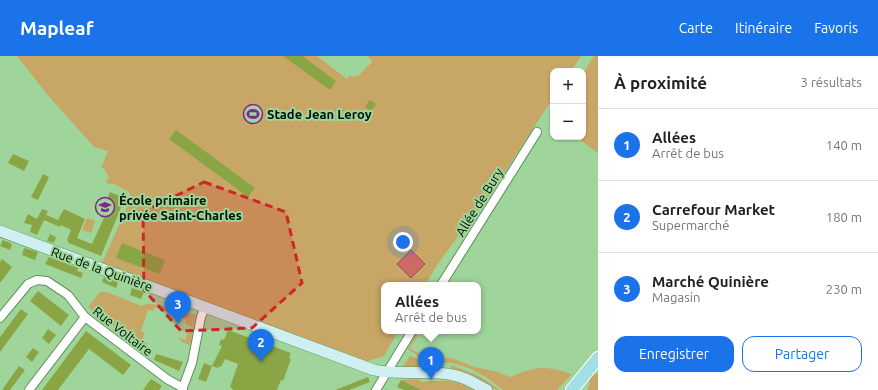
<!DOCTYPE html>
<html lang="fr">
<meta charset="utf-8">
<style>
:root{--surface:#fff;--page:#f2f2f2;--text:#202124;--muted:#757577;--line:#e0e0e0;--accent:#1a73e8}
body{margin:0;font-family:Ubuntu,sans-serif;background:var(--page);color:var(--text)}
.controls{position:absolute;right:12px;top:12px;display:grid;overflow:hidden;border-radius:8px;box-shadow:0 1px 3px #0004}
.controls button{width:36px;height:36px;display:grid;place-items:center;padding:0;border:0;border-bottom:1px solid var(--line);background:var(--surface);color:var(--text);font:20px sans-serif}
.you{position:absolute;left:403px;top:186px;width:14px;height:14px;margin:-10px;border:3px solid #fff;border-radius:50%;background:#1a73e8;box-shadow:0 0 0 6px #1a73e833}
.badge{display:grid;place-items:center;width:26px;height:26px;border-radius:50%;background:var(--accent);color:#fff;font-size:13px;font-weight:700}
.pin{position:absolute;translate:-50% -33px;filter:drop-shadow(0 1px 2px #0008)}
.pin::after{content:'';position:absolute;top:21px;width:14px;height:12px;background:inherit;clip-path:polygon(0 0,100% 0,50% 100%)}
.popup{position:absolute;left:381px;top:226px;width:100px;height:52px;box-sizing:border-box;display:grid;place-content:center;border-radius:8px;background:var(--surface);filter:drop-shadow(0 1px 3px #0005);font-size:13px;white-space:nowrap;color:var(--muted)}
.popup b{font-size:15px;color:var(--text)}
.popup::after{content:'';position:absolute;left:50%;top:100%;margin-left:-8px;border:8px solid transparent;border-top-color:var(--surface)}
.list{margin:0;padding:0;list-style:none}
h2{display:flex;justify-content:space-between;align-items:center;height:52px;margin:0;padding:0 16px;font-size:17px}
h2 small{font-size:13px;font-weight:400;color:var(--muted)}
.list li{display:grid;grid-template-columns:26px 1fr auto;gap:12px;align-items:center;box-sizing:border-box;height:72px;padding:0 16px;border-top:1px solid var(--line)}
.list b{display:block;font-size:15px;white-space:nowrap}
.list p{margin:0;font-size:13px;white-space:nowrap;color:var(--muted)}
.list em{font-size:13px;font-style:normal;color:var(--muted)}
.actions{display:flex;gap:8px;padding:12px 16px}
.actions a{flex:1;padding:9px 0;border:1px solid var(--accent);border-radius:12px;text-align:center;font-size:14px;color:var(--accent)}
.actions .main{background:var(--accent);color:#fff}
.map{position:relative;flex:none;width:598px;height:334px;overflow:hidden}
header{display:flex;align-items:center;gap:24px;box-sizing:border-box;height:56px;padding:0 20px;background:var(--accent);color:#fff}
header strong{font-size:19px}
nav{display:flex;gap:22px;margin-inline-start:auto;font-size:14px}
main{display:flex}
aside{flex:1;background:var(--surface)}
.map>svg:first-child{display:block}
.green{fill:#c8a665}
.water{fill:#cd6966;stroke:#904f48}
.building{fill:#8aa544}
.lines{fill:none;stroke-linecap:round;stroke-linejoin:round}
.street-casing{stroke:#5c9059;stroke-width:10}
.secondary-casing{stroke:#5c9059;stroke-width:12}
.primary-casing{stroke:#fff;stroke-width:14}
.street{stroke:#fff;stroke-width:8}
.secondary{stroke:#d0eff2;stroke-width:11}
.primary{stroke:#a2dfe4;stroke-width:12}
.marked{fill:#cb2726;fill-opacity:0.2;stroke:#cb2726;stroke-width:3;stroke-dasharray:8 5;stroke-linejoin:round}
.labels{text-anchor:middle;dominant-baseline:central;stroke-width:4;stroke-linejoin:round;paint-order:stroke}
.poi-label{font-size:13px;font-weight:bold;fill:#011101;stroke:#9fd59b;text-anchor:start}
.street-label{font-size:13px;fill:#011101;stroke:#9fd59b}
</style>
<header>
<strong>Mapleaf</strong>
<nav><a>Carte</a><a>Itinéraire</a><a>Favoris</a></nav>
</header>
<main>
<div class="map">
<svg width="598" height="334" viewBox="0 0 598 334">
<rect width="100%" height="100%" fill="#9fd59b"/>
<g class="green">
<polygon points="17,0 317,0 347,23 349,20 358,20 372,6 368,0 581,0 571,15 553,15 553,42 491,137 439,206 425,229 384,229 384,275 398,275 384,300 365,306 102,207 131,142 129,136 114,128 108,128 105,125 109,122 104,112 101,112 108,95 94,91 46,37"/>
<polygon points="594,0 598,0 598,97 576,81 583,81 583,17"/>
<polygon points="87,162 95,165 91,177 82,174"/>
<path d="M100 236H107L141 250C160 241 175 261 196 258L193 271 185 268 186 263 155 251 153 255 148 254 141 275 145 277 140 290 88 251Z"/>
<polygon points="189,272 193,273 190,289 180,285 179,282 185,284"/>
<path d="M416 278 418 279 410 292 429 304 452 302 474 311 498 316 510 321C537 310 544 309 572 318L557 334H503L486 321 469 312 452 307 426 305 408 293Z"/>
<polygon points="410,300 430,309 445,311 441,313 401,313"/>
<path d="M451 309 479 320 500 334C489 334 465 315 451 312Z"/>
<polygon points="593,316 593,319 598,317 598,334 587,334 590,326 588,323"/>
<path d="M419 323 422 326C448 324 451 323 476 334H416L417 332 401 324Z"/>
</g>
<polygon class="water" points="411,194 425,208 411,222 397,208"/>
<g class="building">
<polygon points="283,0 302,0 336,25 330,34"/>
<polygon points="370,44 376,48 371,55 365,51"/>
<polygon points="176,74 255,132 248,141 169,83"/>
<polygon points="13,98 29,105 24,115 8,107"/>
<polygon points="43,118 49,121 38,144 31,141"/>
<polygon points="110,136 125,142 101,200 69,187 67,184 71,174 61,169 60,171 44,164 37,179 30,176 32,169 24,167 28,158 37,163 42,153 48,155 46,159 58,164 64,153 85,163 77,182 92,188 104,162 100,160"/>
<polygon points="50,178 56,181 54,187 47,185"/>
<polygon points="3,184 12,188 10,194 0,190"/>
<polygon points="122,187 165,204 160,218 116,202"/>
<polygon points="24,192 38,196 35,204 22,199"/>
<polygon points="49,201 78,212 77,215 83,217 81,222 45,208"/>
<polygon points="2,203 12,211 0,227 0,206"/>
<polygon points="104,221 118,226 116,232 102,226"/>
<polygon points="132,232 144,236 141,243 130,239"/>
<polygon points="38,235 69,259 61,270 30,245"/>
<polygon points="21,253 28,258 0,296 0,281"/>
<polygon points="48,273 56,279 49,288 42,282"/>
<polygon points="228,274 291,297 289,302 291,303 283,325 281,324 277,334 234,334 230,331 238,308 225,303 221,311 219,310 218,312 212,310 222,290 219,289 221,283 224,284"/>
<polygon points="86,275 131,309 123,319 89,293 58,334 42,334"/>
<polygon points="142,285 147,288 145,292 140,290"/>
<polygon points="33,292 39,296 32,306 26,301"/>
<polygon points="156,298 183,306 179,315 154,304"/>
<polygon points="204,307 212,310 206,326 198,323"/>
<polygon points="19,310 25,314 10,334 2,334"/>
<polygon points="368,321 370,326 349,334 335,334"/>
<polygon points="151,323 162,330 159,334 143,334"/>
<polygon points="401,324 421,334 404,334 397,331"/>
</g>
<g class="lines">
<defs>
<g id="street">
<polyline points="441,229 537,76"/>
<polyline points="0,262 28,228 37,224 47,225 68,239 85,261 167,323 183,332"/>
<polyline points="29,334 85,261"/>
<polyline points="182,334 192,307 201,261 205,251"/>
<polyline points="376,334 412,275"/>
</g>
<path id="secondary" d="M0 175 374 314C400 320 427 313 453 319 465 321 476 328 487 334"/>
<polyline id="primary" points="572,334 598,302"/>
</defs>
<use href="#street" class="street-casing"/>
<use href="#secondary" class="secondary-casing"/>
<use href="#primary" class="primary-casing"/>
<use href="#street" class="street"/>
<use href="#secondary" class="secondary"/>
<use href="#primary" class="primary"/>
</g>
<path class="marked" d="M204 126 286 156 302 227 252 272 181 275 144 234 143 156Z"/>
<defs>
<symbol id="stadium-ring" viewBox="-11 -11 22 22"><circle r="9.5" fill="#9fd59b" stroke="#83248f" stroke-width="1.5"/><path d="M0-5a6.5 5 0 1 0 0 10a6.5 5 0 1 0 0-10ZM-3.5-1.8h7v3.6h-7Z" fill="#83248f"/></symbol>
<symbol id="school-ring" viewBox="-11 -11 22 22"><circle r="9.5" fill="#9fd59b" stroke="#83248f" stroke-width="1.5"/><path d="M0-5L7-2L0 1L-7-2ZM-4 1L0 2.5L4 1V4Q0 6-4 4Z" fill="#83248f"/></symbol>
</defs>
<g fill-rule="evenodd">
<use href="#stadium-ring" x="242" y="47" width="22" height="22"/>
<use href="#school-ring" x="94" y="140" width="22" height="22"/>
</g>
<g class="labels">
<g class="poi-label">
<text x="267" y="58">Stade Jean Leroy</text>
<text x="119" y="144">École primaire<tspan x="119" dy="15">privée Saint-Charles</tspan></text>
</g>
<g class="street-label">
<text transform="translate(479 146) rotate(-58)">Allée de Bury</text>
<text transform="translate(102 213) rotate(20)">Rue de la Quinière</text>
<text transform="translate(123 275) rotate(38)">Rue Voltaire</text>
</g>
</g>
</svg>
<div class="controls">
<button>+</button>
<button>−</button>
</div>
<div class="you"></div>
<div class="pin badge" style="left:431px;top:324px">1</div>
<div class="popup"><b>Allées</b>Arrêt de bus</div>
<div class="pin badge" style="left:261px;top:306px">2</div>
<div class="pin badge" style="left:178px;top:268px">3</div>
</div>
<aside>
<h2>À proximité<small>3 résultats</small></h2>
<ul class="list">
<li><span class="badge">1</span><div><b>Allées</b><p>Arrêt de bus</p></div><em>140 m</em></li>
<li><span class="badge">2</span><div><b>Carrefour Market</b><p>Supermarché</p></div><em>180 m</em></li>
<li><span class="badge">3</span><div><b>Marché Quinière</b><p>Magasin</p></div><em>230 m</em></li>
</ul>
<div class="actions"><a class="main">Enregistrer</a><a>Partager</a></div>
</aside>
</main>
